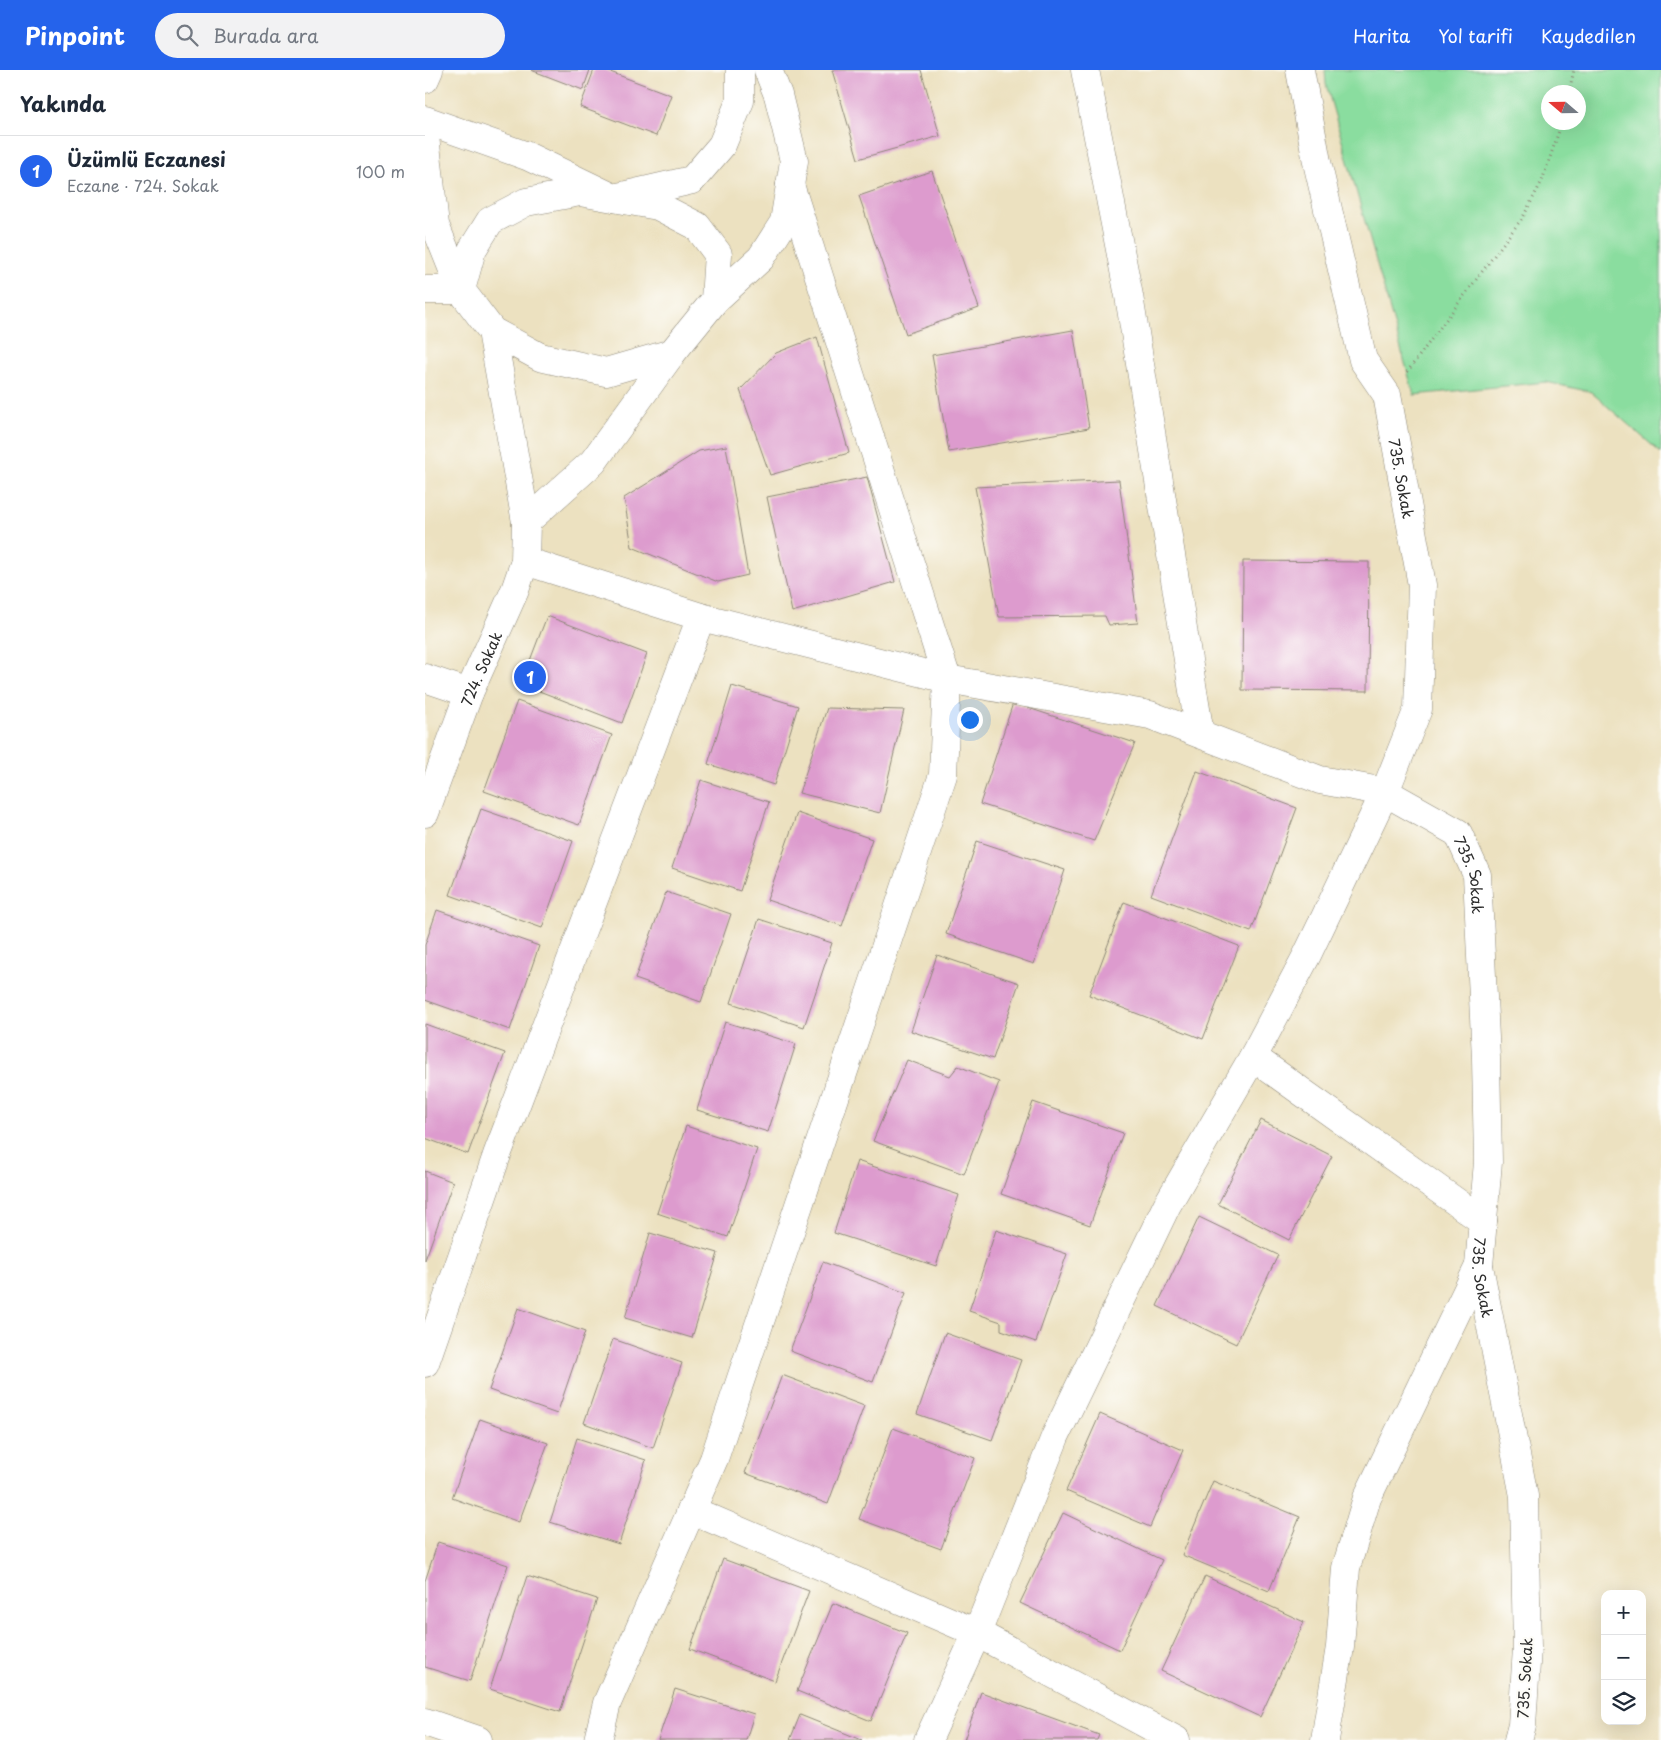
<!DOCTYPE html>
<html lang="tr">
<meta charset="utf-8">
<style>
:root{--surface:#fff;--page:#f2f2f3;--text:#1f2937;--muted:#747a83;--line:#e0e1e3;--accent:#2563eb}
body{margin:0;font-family:"Playpen Sans",sans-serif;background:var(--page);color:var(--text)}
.controls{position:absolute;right:15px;bottom:15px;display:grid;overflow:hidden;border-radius:10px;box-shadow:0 5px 20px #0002}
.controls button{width:45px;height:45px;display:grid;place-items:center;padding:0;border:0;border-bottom:1px solid var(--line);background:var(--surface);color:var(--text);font:25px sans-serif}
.compass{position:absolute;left:1116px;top:15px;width:45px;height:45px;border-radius:50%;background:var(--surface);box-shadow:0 5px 20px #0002;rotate:290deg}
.you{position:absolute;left:544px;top:649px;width:18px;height:18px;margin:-12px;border:4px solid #fff;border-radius:50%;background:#1a73e8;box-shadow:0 0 0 8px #1a73e833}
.badge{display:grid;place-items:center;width:32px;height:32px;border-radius:50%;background:var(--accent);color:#fff;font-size:16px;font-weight:700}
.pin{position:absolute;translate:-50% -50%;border:2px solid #fff;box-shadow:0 1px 5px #0006}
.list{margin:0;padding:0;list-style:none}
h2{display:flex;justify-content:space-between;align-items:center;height:65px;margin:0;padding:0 20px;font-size:21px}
h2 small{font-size:16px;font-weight:400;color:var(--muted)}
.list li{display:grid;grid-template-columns:32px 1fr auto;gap:15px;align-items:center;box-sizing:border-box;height:70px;padding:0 20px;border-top:1px solid var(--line)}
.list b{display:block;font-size:19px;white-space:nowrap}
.list p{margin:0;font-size:16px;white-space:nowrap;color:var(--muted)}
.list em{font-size:16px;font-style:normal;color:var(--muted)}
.icon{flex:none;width:28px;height:28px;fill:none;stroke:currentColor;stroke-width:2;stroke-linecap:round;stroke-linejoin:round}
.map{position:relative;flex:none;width:1236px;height:1670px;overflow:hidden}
header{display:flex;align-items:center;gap:30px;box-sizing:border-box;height:70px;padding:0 25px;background:var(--accent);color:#fff}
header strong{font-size:24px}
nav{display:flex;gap:28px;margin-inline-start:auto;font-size:18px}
.search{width:350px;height:45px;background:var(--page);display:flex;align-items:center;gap:12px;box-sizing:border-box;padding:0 18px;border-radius:28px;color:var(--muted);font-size:19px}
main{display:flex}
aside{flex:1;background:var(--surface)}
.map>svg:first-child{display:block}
.green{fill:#8add9f;stroke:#5a8465;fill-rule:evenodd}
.building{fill:#dd9bce}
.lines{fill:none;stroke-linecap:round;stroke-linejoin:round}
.street-casing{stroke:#8c8676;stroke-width:29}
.secondary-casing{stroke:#8c8676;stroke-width:29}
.path{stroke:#8c8676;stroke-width:3;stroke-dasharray:1 4;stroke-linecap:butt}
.street{stroke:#fff;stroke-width:28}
.secondary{stroke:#fff;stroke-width:28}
.labels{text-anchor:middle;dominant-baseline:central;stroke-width:4.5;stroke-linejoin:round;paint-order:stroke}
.street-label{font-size:15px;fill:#2b2b2b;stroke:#fdfcf7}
</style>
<header>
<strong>Pinpoint</strong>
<div class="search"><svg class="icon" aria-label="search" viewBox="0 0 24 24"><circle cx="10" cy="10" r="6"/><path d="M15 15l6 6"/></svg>Burada ara</div>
<nav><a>Harita</a><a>Yol tarifi</a><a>Kaydedilen</a></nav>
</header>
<main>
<aside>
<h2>Yakında<small></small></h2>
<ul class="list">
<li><span class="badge">1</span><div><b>Üzümlü Eczanesi</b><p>Eczane · 724. Sokak</p></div><em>100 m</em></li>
</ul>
</aside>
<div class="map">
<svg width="1236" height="1670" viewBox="0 0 1236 1670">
<rect width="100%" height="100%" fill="#fdfcf7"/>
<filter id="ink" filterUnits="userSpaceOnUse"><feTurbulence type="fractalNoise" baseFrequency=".02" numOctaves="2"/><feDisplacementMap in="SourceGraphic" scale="10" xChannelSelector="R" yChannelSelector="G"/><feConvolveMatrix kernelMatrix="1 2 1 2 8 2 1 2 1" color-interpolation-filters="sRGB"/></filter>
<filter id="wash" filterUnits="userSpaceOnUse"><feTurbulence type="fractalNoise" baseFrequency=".0096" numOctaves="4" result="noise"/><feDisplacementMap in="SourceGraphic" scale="20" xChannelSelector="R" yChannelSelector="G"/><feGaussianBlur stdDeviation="1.12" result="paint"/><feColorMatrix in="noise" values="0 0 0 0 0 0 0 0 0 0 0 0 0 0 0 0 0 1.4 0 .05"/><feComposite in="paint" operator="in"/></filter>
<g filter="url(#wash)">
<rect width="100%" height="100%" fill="#ece1c0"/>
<path class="green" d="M900 0H1236V383L1166 322 1121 312 989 325 901 14ZM1124 22H1154V52H1124Z"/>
<g id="blocks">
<g class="building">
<polygon points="106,0 165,0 158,20"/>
<polygon points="169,0 180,0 246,25 231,66 155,37"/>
<polygon points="407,0 496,0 515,66 433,89"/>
<polygon points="507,101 554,238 481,264 434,126"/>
<polygon points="648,260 664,358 524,382 507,285"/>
<polygon points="392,267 424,383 345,405 315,320 351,283"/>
<polygon points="301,376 323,505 293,512 207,477 199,428 274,381"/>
<polygon points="442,407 470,512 367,542 342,427"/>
<polygon points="694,410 713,553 684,555 680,546 574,547 550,417"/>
<polygon points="818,491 944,492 943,621 817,620"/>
<polygon points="122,546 222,584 197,653 96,614"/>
<polygon points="307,616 373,636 349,715 283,694"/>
<polygon points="92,631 187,665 154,755 59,721"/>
<polygon points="588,633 710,673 669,771 555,734"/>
<polygon points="402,638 479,640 455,743 374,723"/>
<polygon points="772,701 872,738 826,862 726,825"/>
<polygon points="276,710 344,732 315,821 247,798"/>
<polygon points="56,739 148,771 117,858 25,825"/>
<polygon points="372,743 447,769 417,856 342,830"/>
<polygon points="552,771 640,800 609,894 521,864"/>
<polygon points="241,822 306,844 276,932 210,909"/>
<polygon points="699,832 814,876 778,969 664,925"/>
<polygon points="12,840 114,876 85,960 0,930 0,875"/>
<polygon points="334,849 407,873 379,957 306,933"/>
<polygon points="512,885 594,913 568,989 486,961"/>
<polygon points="300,952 371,974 343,1062 272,1040"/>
<polygon points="0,954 80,983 43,1084 0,1068"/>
<polygon points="482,990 525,1006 533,996 574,1012 539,1104 448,1071"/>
<polygon points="608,1032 698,1063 665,1155 576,1124"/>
<polygon points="836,1050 907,1086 864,1170 793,1134"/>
<polygon points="261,1056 332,1079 303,1167 232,1143"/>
<polygon points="432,1091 534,1125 511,1196 409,1163"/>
<polygon points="0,1101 28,1112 0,1190"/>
<polygon points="774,1147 853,1185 811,1274 732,1236"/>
<polygon points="571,1160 642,1184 611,1272 576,1260 576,1252 544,1241"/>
<polygon points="225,1163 293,1183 267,1268 200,1248"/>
<polygon points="398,1192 481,1223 448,1312 365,1281"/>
<polygon points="93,1238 160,1262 132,1344 64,1320"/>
<polygon points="520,1263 596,1290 567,1370 492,1344"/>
<polygon points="188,1269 257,1293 228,1378 159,1353"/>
<polygon points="357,1305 439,1336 403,1434 320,1403"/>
<polygon points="675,1344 758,1380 725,1457 641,1421"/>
<polygon points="55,1349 123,1373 94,1452 27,1428"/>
<polygon points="468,1358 550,1388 516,1479 434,1449"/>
<polygon points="152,1368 221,1390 194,1474 125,1452"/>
<polygon points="788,1411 875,1447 844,1521 757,1485"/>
<polygon points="638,1443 737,1490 695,1580 595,1533"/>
<polygon points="13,1472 83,1495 45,1611 0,1597 0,1511"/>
<polygon points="298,1489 384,1521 350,1611 265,1579"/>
<polygon points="102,1506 172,1529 135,1642 65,1619"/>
<polygon points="780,1506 879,1552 835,1647 736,1601"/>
<polygon points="408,1533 482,1563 446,1651 372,1621"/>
<polygon points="250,1619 329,1644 321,1670 233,1670"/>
<polygon points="556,1622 674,1665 672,1670 539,1670"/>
<polygon points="375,1645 437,1670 365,1670"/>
</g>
</g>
</g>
<g filter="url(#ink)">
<use href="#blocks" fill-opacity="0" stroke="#8c8676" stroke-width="1"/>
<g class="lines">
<defs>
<g id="street">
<polyline points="660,0 704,226 775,664"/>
<path id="s1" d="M875 0 892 92 938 290 962 325 997 515 993 639 960 722 1033 763 1052 805 1061 988 1063 1092 1054 1196 1099 1426 1102 1578 1097 1655 1093 1670"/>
<polyline points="101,452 168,392 247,283"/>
<polyline points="276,547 522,609 725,645 895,710 960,722 882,885 828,987 742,1135 630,1367 552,1563 751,1670"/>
<polyline points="0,608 44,623"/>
<path id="s2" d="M0 743 44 623 90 520 100 491 101 452 67 261"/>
<polyline points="828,987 1058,1151"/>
<polyline points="0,1293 72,1085 276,547 100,491"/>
<polyline points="266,1440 552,1563 503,1670"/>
<polyline points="0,1652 53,1670"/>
<polyline points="173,1670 182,1633 289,1389 518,705 522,609 365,115"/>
<polyline points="900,1670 915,1577 921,1498 942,1428 1054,1196"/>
</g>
<g id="secondary">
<polyline points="0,9 4,0"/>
<polyline points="0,50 102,86 189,128 267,110 297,75 315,31 315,0"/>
<polyline points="0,66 10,155 36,220 67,261 115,287 181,302 247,283 290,230 293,184 272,156 233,136 155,122 101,132 65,151 47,180 36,220"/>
<polyline points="0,220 36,220"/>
<polyline points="290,230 336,188 359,152 369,91 353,25 343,0"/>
</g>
</defs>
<use href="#street" class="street-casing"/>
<use href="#secondary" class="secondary-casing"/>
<g class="path">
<polyline points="1144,22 1149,0"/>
<polyline points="982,302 1098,147 1117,111 1137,52"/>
</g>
<use href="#street" class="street"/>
<use href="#secondary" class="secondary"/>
</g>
</g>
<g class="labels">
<g class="street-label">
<text stroke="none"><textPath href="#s1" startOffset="424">735. Sokak</textPath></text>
<text stroke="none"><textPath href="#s2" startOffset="155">724. Sokak</textPath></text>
<text stroke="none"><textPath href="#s1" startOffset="874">735. Sokak</textPath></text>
<text stroke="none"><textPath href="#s1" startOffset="1279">735. Sokak</textPath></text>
<text transform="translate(1099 1608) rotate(-87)">735. Sokak</text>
</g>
</g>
</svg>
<div class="controls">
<button>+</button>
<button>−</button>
<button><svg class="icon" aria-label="layers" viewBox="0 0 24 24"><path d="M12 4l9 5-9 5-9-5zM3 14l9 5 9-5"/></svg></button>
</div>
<svg class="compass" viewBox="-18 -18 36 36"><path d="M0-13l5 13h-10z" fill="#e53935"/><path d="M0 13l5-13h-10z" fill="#747a83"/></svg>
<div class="you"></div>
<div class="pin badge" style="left:105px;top:607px">1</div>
</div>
</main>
